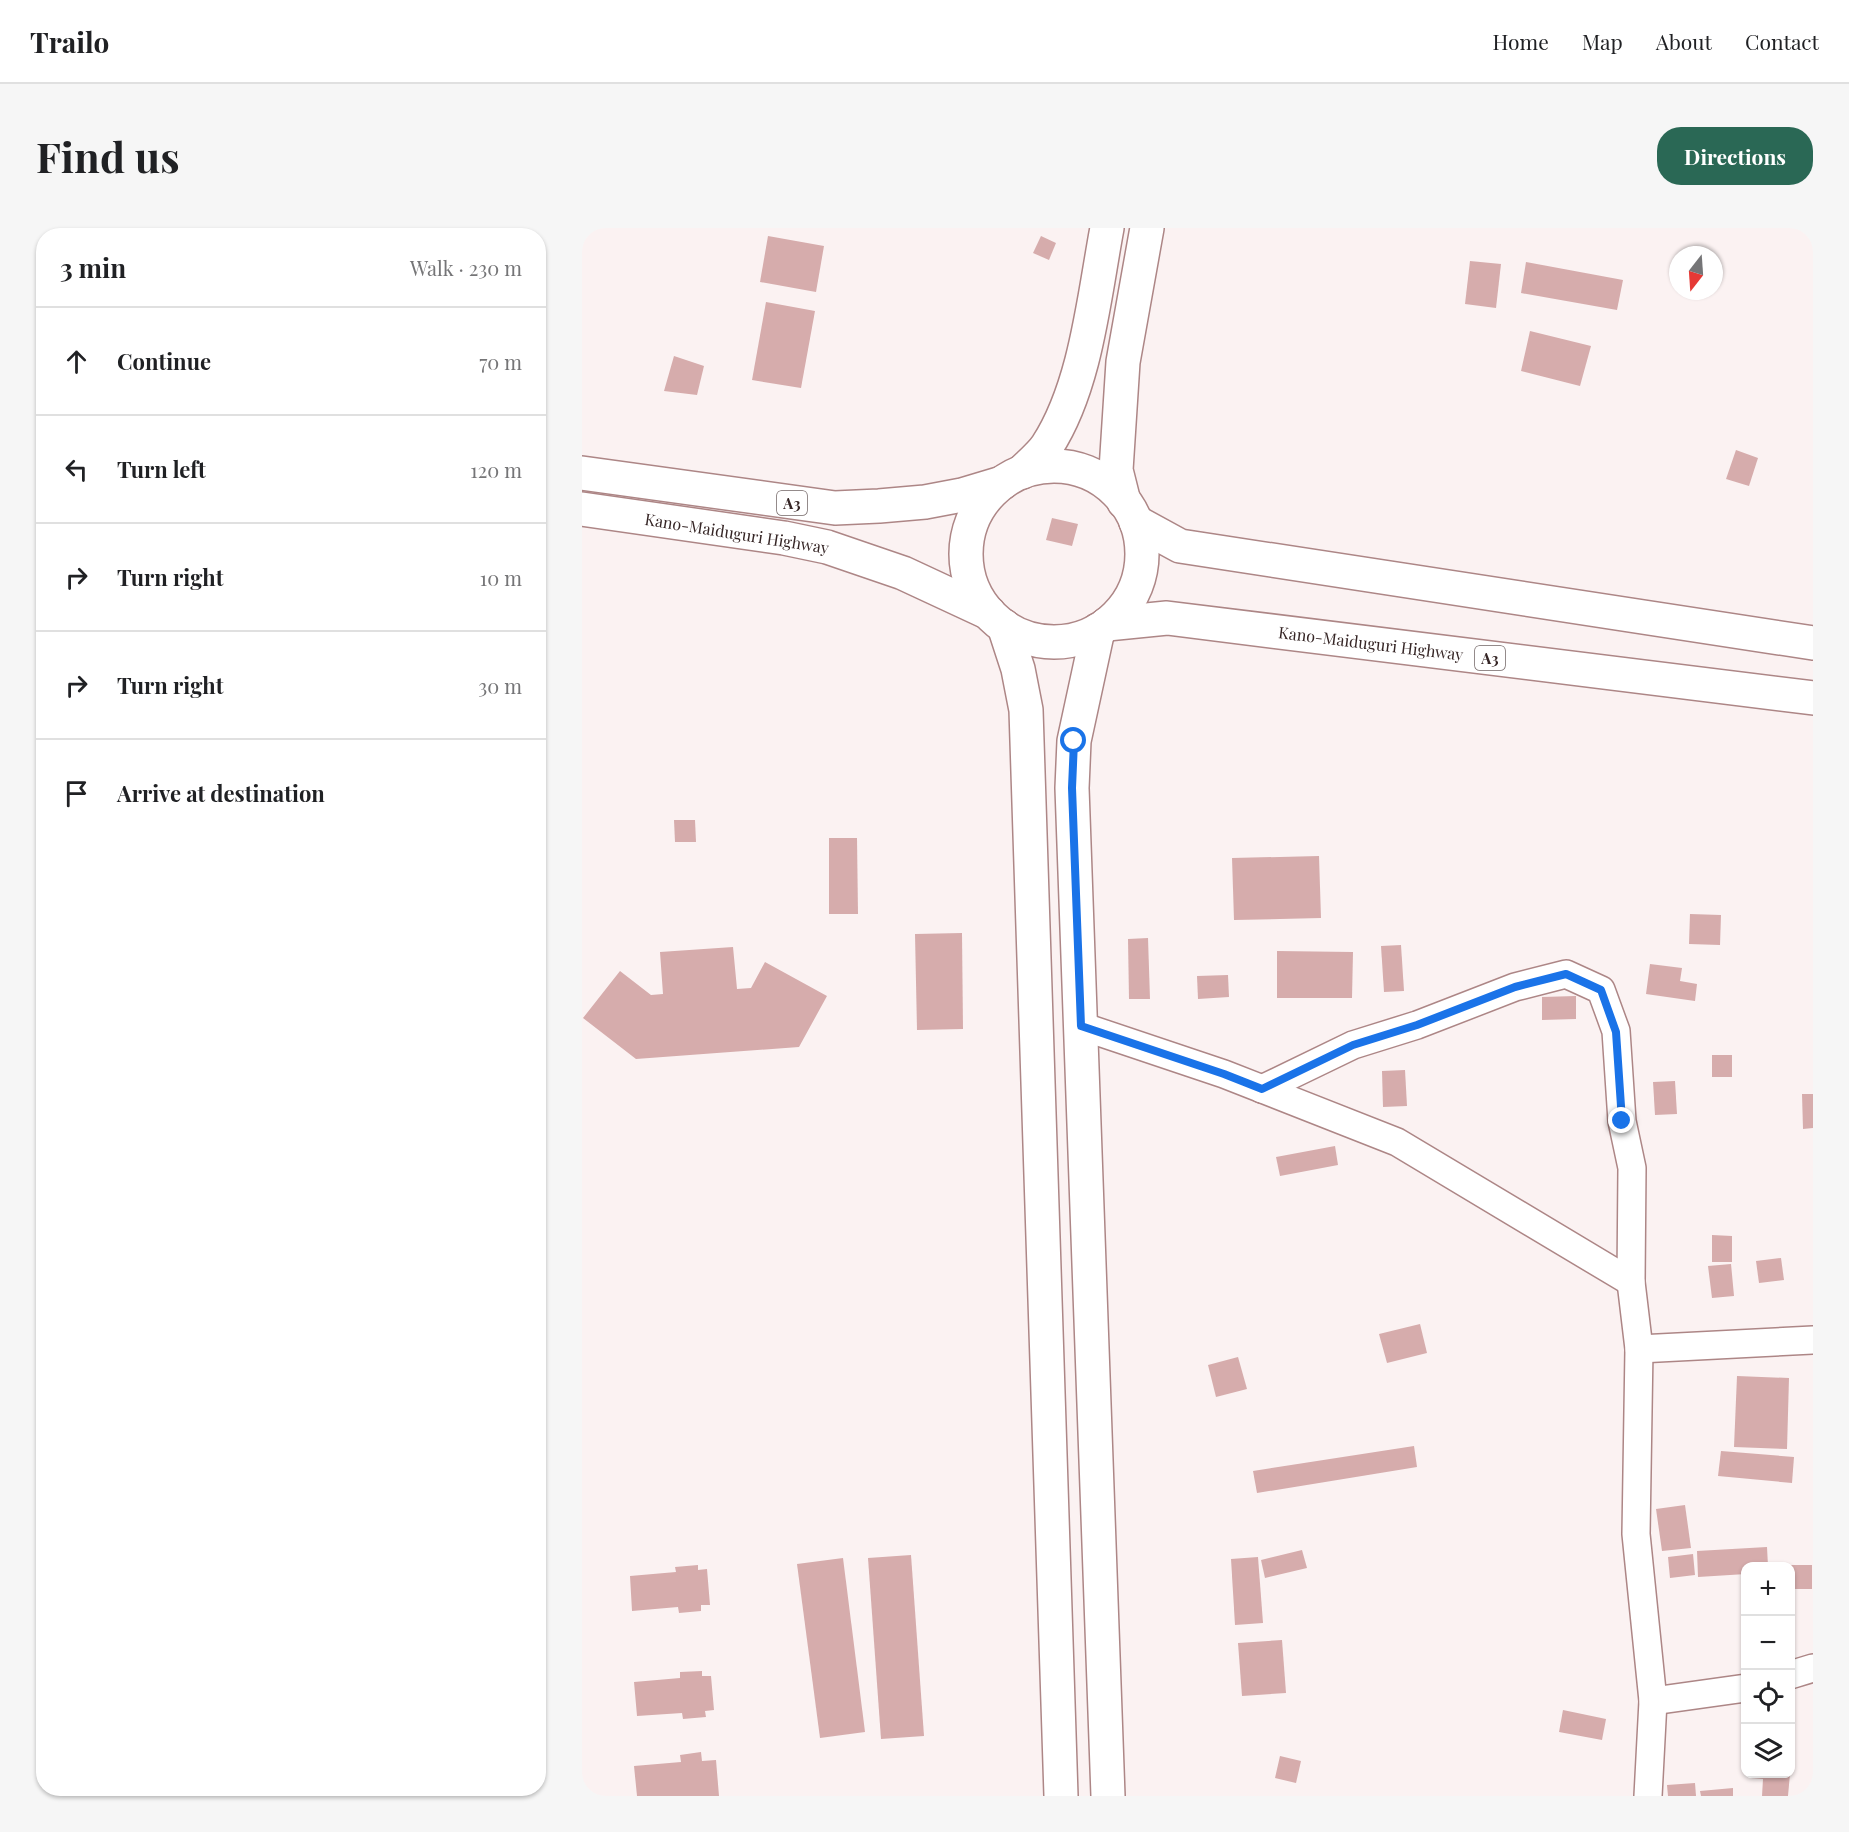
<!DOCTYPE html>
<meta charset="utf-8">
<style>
:root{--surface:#fff;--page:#f6f6f6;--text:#202124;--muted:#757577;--line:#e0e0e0;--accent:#2a6855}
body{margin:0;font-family:"Playfair Display",serif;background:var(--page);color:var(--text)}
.controls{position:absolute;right:18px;bottom:18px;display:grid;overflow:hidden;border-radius:12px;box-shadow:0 2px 4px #0004}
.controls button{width:54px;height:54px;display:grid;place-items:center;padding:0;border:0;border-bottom:2px solid var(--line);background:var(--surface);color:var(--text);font:30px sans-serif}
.compass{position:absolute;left:1087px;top:18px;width:54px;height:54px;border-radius:50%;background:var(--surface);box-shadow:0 2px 4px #0004;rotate:197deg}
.stop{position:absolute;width:18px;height:18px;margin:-14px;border:4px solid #1a73e8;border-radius:50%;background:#fff}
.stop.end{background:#1a73e8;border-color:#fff;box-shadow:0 2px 6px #0008}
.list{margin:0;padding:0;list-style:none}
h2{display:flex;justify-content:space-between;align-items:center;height:78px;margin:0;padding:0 24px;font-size:26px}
h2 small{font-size:20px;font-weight:400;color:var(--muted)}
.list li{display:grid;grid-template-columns:39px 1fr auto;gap:18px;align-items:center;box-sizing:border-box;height:108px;padding:0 24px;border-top:2px solid var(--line)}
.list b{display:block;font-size:22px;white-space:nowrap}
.list em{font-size:20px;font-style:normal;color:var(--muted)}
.icon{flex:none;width:33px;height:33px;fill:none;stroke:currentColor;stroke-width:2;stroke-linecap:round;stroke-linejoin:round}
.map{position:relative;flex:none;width:1231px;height:1568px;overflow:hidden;border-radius:24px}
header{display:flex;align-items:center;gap:36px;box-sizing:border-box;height:84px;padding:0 30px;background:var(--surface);border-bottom:2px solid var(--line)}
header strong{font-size:28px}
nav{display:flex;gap:33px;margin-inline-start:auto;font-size:21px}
.intro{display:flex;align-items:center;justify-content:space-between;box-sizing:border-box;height:144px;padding:0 36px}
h1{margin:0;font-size:42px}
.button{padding:15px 27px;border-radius:24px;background:var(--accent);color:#fff;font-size:21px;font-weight:700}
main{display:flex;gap:36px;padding:0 36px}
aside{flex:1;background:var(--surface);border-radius:24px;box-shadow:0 2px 4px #0004}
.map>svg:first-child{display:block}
.building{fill:#d6acac}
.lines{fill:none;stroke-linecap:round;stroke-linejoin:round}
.minor-casing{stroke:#ad8686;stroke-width:30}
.secondary-casing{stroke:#ad8686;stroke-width:36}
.trunk-casing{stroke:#ad8686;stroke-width:36}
.minor{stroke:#fff;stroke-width:27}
.secondary{stroke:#fff;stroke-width:33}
.trunk{stroke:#fff;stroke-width:33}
.route{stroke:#1a73e8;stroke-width:8}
.labels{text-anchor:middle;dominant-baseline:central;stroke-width:4.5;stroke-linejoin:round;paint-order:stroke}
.shield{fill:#fff;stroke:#726666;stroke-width:1.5}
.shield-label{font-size:15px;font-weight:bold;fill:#352525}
.street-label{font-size:16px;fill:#352525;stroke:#fff}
</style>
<header>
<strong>Trailo</strong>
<nav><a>Home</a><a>Map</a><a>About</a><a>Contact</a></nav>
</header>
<div class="intro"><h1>Find us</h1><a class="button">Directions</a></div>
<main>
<aside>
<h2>3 min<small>Walk · 230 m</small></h2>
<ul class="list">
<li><svg class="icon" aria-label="ahead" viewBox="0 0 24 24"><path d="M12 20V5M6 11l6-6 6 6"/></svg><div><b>Continue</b></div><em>70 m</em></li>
<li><svg class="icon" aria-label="left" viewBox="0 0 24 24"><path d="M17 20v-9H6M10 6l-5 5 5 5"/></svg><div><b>Turn left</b></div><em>120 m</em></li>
<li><svg class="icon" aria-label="right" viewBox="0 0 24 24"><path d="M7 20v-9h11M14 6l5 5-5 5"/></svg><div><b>Turn right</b></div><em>10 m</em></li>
<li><svg class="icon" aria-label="right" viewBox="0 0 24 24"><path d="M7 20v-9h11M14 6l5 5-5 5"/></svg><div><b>Turn right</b></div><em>30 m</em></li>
<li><svg class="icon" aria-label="arrive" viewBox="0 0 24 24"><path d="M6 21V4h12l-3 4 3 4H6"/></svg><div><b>Arrive at destination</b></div></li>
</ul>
</aside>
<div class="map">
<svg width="1231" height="1568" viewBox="0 0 1231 1568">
<rect width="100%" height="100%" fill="#fbf2f2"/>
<g class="building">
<polygon points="186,8 242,18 234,64 178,54"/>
<polygon points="459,8 474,15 467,32 451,25"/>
<polygon points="888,33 919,36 914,80 883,76"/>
<polygon points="944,34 1041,52 1035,82 939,65"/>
<polygon points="184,74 233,83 219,160 170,152"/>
<polygon points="948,103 1009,118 998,158 939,143"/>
<polygon points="92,128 122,138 115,167 82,163"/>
<polygon points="1154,222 1176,230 1167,258 1144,251"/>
<polygon points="470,290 496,296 490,318 464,312"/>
<polygon points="92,592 113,592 114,614 93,614"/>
<polygon points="247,610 275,610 276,686 247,686"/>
<polygon points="737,628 739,690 652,692 650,630"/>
<polygon points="1108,686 1139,687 1138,717 1107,716"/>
<polygon points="380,705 381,801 335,802 333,706"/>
<polygon points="566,710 568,771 547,771 546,711"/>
<polygon points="819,717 822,763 802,764 799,718"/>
<polygon points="151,719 155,761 169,760 183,734 245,768 217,819 54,831 1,790 38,743 69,767 81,766 78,724"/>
<polygon points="695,723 771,724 770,770 695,770"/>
<polygon points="1068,736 1100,740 1098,753 1115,756 1113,773 1064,766"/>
<polygon points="646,747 647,769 616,771 615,748"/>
<polygon points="994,768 994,791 960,792 960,769"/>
<rect x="1130" y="827" width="20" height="22"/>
<polygon points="823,842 825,878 801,879 800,843"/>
<polygon points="1093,853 1095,886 1073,887 1071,854"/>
<polygon points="1220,866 1231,866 1231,900 1221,901"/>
<polygon points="753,918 756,937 698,948 694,929"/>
<polygon points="1130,1007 1150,1008 1150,1034 1130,1034"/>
<polygon points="1199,1030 1202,1052 1177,1055 1174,1033"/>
<polygon points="1149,1036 1152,1068 1130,1070 1126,1038"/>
<polygon points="838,1096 845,1125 805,1135 797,1106"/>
<polygon points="656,1129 665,1161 634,1169 626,1137"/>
<polygon points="1155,1148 1207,1150 1205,1221 1152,1219"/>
<polygon points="832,1218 835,1239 675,1265 671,1243"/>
<polygon points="1139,1223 1212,1229 1210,1255 1136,1248"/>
<polygon points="1103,1277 1109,1320 1080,1323 1074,1281"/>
<polygon points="1185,1319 1186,1338 1164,1338 1164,1346 1116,1349 1115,1323"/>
<polygon points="720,1322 725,1340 683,1350 679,1332"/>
<polygon points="1111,1326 1113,1347 1088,1350 1086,1329"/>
<polygon points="329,1327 342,1508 299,1511 286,1330"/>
<polygon points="676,1329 681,1395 653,1397 649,1331"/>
<polygon points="261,1330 283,1504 238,1510 215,1336"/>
<polygon points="116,1337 116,1342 125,1341 128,1377 119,1377 119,1383 97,1385 96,1379 50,1383 48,1348 94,1344 93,1339"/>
<rect x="1208" y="1337" width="22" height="24"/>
<polygon points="700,1412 704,1465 660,1468 656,1415"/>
<polygon points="120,1443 120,1448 129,1448 132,1482 123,1483 124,1489 101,1491 100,1485 55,1488 52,1454 98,1450 98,1444"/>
<polygon points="981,1482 1024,1491 1020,1512 977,1504"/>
<polygon points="119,1524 120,1533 134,1532 137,1568 55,1568 52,1538 99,1534 98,1527"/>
<polygon points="698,1528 719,1533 714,1555 693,1550"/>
<polygon points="1170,1546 1208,1546 1206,1568 1180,1568 1181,1551 1169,1550"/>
<polygon points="1113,1555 1114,1568 1086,1568 1085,1557"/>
<polygon points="1151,1560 1151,1568 1119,1568 1118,1563"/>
</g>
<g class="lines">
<defs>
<g id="minor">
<polyline points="499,798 642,846 815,914 1049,1054"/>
<polyline points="680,861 771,817 835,797 933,759 984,746 1019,762 1034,803 1040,893 1050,940 1049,1054 1057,1121 1054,1306 1071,1473 1066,1568"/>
<polyline points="1057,1121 1231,1112"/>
<polyline points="1208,1447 1231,1440"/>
<polyline points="1071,1473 1164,1460"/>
</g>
<g id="secondary">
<path d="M440 244C448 236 459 227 465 218 504 158 512 69 525 0"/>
<polyline points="542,274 534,242 541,134 565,0"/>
<polyline points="422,398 436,441 444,482 479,1568"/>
<polyline points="516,402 492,513 490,560 526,1568"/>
</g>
<g id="trunk">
<circle cx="472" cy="326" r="88"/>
<polyline points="0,245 253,280 297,278 343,274 380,267 420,255"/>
<polyline points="0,281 202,310 245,319 321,345 407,385"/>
<polyline points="554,294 598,318 1231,415"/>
<polyline points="525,396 585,390 1231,470"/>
</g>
</defs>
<use href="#minor" class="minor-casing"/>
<use href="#secondary" class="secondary-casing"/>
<use href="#trunk" class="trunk-casing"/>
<use href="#minor" class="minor"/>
<use href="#secondary" class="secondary"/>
<use href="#trunk" class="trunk"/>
</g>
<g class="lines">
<polyline class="route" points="492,513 490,560 499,798 642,846 680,861 771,817 835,797 933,759 984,746 1019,762 1034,804 1040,893"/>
</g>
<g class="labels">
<g class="shield">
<rect x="195" y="263" width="30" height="24" rx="4.5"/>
<rect x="893" y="418" width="30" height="24" rx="4.5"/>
</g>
<g class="shield-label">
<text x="210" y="275">A3</text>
<text x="908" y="430">A3</text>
</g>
<g class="street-label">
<text transform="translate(155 305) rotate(9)">Kano-Maiduguri Highway</text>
<text transform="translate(789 415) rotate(7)">Kano-Maiduguri Highway</text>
</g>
</g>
</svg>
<div class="controls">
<button>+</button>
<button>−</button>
<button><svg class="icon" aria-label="locate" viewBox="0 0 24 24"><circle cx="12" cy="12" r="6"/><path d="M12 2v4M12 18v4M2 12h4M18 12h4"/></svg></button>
<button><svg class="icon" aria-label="layers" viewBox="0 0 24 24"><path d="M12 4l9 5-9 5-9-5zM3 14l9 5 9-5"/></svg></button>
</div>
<svg class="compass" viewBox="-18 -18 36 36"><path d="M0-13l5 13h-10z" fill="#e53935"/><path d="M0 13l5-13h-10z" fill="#757577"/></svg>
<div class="stop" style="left:492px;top:513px"></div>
<div class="stop end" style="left:1040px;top:893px"></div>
</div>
</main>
